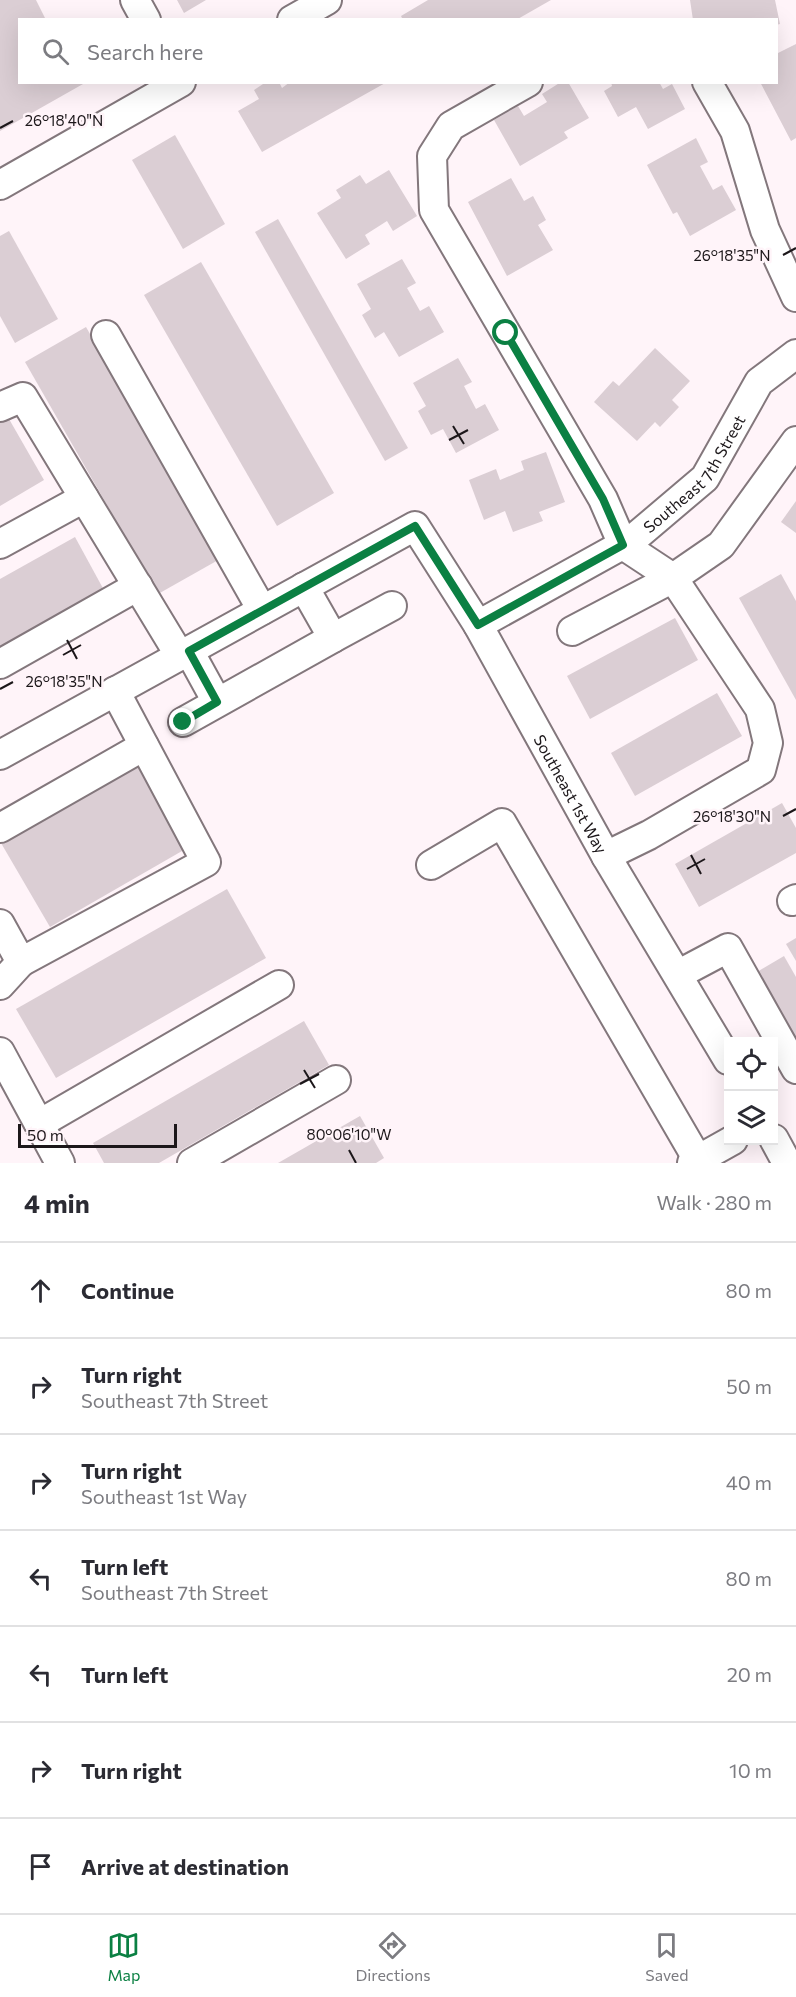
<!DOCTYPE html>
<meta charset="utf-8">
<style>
:root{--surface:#fff;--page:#f2f2f3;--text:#2b2b33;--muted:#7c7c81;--line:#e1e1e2;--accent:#0b8043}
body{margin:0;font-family:Commissioner,sans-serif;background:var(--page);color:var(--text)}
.controls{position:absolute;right:18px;bottom:18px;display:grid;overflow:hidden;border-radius:0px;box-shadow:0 6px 24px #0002}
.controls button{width:54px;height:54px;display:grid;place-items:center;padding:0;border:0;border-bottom:2px solid var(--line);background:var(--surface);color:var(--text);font:30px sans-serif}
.scale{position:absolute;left:18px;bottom:15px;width:159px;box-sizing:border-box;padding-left:6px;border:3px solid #1c171a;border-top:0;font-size:16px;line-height:21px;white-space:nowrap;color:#1c171a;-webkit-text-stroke:4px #fff4f9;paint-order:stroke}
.stop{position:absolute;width:18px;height:18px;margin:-14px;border:4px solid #0b8043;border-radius:50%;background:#fff}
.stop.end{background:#0b8043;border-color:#fff;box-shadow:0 2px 6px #0008}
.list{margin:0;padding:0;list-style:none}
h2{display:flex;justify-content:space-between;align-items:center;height:78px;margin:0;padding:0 24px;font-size:26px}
h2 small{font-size:20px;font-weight:400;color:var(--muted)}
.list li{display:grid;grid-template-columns:39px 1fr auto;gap:18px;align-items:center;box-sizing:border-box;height:96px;padding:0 24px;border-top:2px solid var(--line)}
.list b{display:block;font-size:22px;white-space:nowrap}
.list p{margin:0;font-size:20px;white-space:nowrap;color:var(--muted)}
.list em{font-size:20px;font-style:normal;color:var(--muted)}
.icon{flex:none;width:33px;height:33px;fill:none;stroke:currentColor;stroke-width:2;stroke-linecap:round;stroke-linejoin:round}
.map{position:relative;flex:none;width:796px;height:1163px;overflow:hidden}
.search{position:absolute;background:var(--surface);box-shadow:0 6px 24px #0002;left:18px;right:18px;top:18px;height:66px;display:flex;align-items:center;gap:15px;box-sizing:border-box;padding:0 21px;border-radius:0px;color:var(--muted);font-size:22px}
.sheet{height:750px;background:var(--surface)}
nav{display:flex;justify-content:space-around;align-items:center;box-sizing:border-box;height:84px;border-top:2px solid var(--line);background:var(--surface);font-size:16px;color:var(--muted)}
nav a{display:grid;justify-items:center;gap:3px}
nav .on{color:var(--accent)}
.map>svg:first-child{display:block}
.building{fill:#dbced4}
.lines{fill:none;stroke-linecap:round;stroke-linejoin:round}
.minor-casing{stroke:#83777c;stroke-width:32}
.minor{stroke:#fff;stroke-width:28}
.route{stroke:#0b8043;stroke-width:8}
.ticks{fill:none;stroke:#1c171a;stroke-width:2}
.labels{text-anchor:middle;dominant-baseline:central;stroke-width:5;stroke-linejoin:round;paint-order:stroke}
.street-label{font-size:16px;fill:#1c171a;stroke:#fff4f9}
.ticks-label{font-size:15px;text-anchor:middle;fill:#1c171a;stroke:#fff4f9;stroke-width:5;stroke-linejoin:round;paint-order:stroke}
</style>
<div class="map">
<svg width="796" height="1163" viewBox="0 0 796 1163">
<rect width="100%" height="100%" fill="#fff4f9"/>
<g class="building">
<polygon points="0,0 36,0 46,20 20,20 20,82 83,84 0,131"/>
<polygon points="177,0 206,0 184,13"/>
<polygon points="428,0 551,0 516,20 403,20 401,16"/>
<polygon points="690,0 775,0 780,24 776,25 776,20 693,20"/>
<polygon points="796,44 796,138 791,141 760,82 776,82 776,54"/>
<polygon points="266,82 279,82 282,88 290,82 387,82 262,152 238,111 259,99 254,90"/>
<polygon points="561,82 568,82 589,118 564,132 568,138 520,166 494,120 518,106 524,116 547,102 542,94"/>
<polygon points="611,82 659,82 663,89 672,84 685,109 648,129 636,107 618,117 604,91 612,86"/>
<polygon points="175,135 225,224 183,249 132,160"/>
<polygon points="696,138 708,162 700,166 713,190 722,185 736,210 690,236 677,212 673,214 647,165"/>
<polygon points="389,170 417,216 393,231 387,221 365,235 370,244 346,259 317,213 341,198 336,190 360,175 366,184"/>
<polygon points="511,178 524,201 533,196 546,220 538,225 553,250 507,276 468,202"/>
<polygon points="278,219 408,448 385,461 255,232"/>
<polygon points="9,231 58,319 15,343 0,316 0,236"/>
<polygon points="402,259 416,283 407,288 420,311 429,306 444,332 399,357 384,332 375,338 362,315 371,309 357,284"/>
<polygon points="201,262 334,493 277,526 144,295"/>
<polygon points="86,327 220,559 158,594 25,362"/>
<polygon points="655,348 690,381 672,400 679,407 660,427 655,422 637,441 594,402 613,381 619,386"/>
<polygon points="458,358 472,382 464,386 476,409 485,404 499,430 456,453 443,429 431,435 418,411 426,406 413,383"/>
<polygon points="5,412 44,480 0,506 0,415"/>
<polygon points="546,452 565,502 539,512 543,521 513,532 505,511 484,520 469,480 496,469 500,480 524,470 521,461"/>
<polygon points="796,501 796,533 781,522"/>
<polygon points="75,537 105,592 0,651 0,579"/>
<polygon points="781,574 796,601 796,700 739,598"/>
<polygon points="675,618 698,660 590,719 567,676"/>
<polygon points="717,693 742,736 635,796 611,753"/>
<polygon points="140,763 189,847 50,927 1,843"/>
<polygon points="782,803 796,828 796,853 699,907 675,864"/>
<polygon points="227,889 266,958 56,1078 16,1009"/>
<polygon points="796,938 796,961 786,944"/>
<polygon points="784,956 796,977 796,1041 757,972"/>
<polygon points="304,1021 329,1065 159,1163 104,1163 93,1143"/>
<polygon points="360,1116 384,1158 376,1163 278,1163"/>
</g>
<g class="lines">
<defs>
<g id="minor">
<polyline points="135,0 146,20"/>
<polyline points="292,20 327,0"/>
<polyline points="528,82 451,126 432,156 434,210 603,499 623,545 673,578 760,709 768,743 761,770 649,835 606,856"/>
<polyline points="707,82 735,131 765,230 796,297"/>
<polyline points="0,185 181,82"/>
<polyline points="106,335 262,610"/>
<polyline points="0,407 23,397 180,656"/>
<polyline points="0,544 84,498"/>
<path id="s1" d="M478 625 633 539 705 478 759 382 796 354"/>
<polyline points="572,631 673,578 721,545 796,441"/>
<polyline points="333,638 392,606"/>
<polyline points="189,651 217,702"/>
<polyline points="0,664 138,586"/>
<polyline points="183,722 333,638 304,587"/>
<path id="s2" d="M0 755 415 526 478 625 606 856 728 1060"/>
<polyline points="0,828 144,746"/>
<polyline points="431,865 502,823 698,1160"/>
<polyline points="792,901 796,899"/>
<polyline points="0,924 21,962 206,862 115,691"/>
<polyline points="679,974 728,948 796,1069"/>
<polyline points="0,985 21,962"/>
<polyline points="0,1052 60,1163"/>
<polyline points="39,1124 279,985"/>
<polyline points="774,1139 787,1163"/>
<polyline points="192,1163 336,1080"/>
<polyline points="692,1163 733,1140"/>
</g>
</defs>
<use href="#minor" class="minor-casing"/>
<use href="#minor" class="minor"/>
</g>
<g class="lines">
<polyline class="route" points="183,722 217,702 189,651 415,526 478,625 623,545 603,499 506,333"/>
</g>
<path class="ticks" d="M0 128 13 121M783 255 796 248M453 426 464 444M449 440 468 430M67 640 77 659M63 655 81 645M0 689 13 682M783 816 796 809M691 855 701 874M687 869 705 859M304 1070 315 1088M300 1084 319 1074M349 1150 356 1163"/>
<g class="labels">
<g class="street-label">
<text stroke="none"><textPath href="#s1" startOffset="268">Southeast 7th Street</textPath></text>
<text stroke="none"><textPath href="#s2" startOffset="784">Southeast 1st Way</textPath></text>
</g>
</g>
<g class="ticks-label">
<text x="64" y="126">26°18'40"N</text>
<text x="732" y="261">26°18'35"N</text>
<text x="64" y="687">26°18'35"N</text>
<text x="732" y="822">26°18'30"N</text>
<text x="349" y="1140">80°06'10"W</text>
</g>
</svg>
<div class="controls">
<button><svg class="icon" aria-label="locate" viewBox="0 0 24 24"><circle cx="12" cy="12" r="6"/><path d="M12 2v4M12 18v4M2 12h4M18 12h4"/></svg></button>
<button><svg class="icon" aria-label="layers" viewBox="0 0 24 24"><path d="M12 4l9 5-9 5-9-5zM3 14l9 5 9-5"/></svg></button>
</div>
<div class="scale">50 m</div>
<div class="stop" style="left:506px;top:333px"></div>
<div class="stop end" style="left:183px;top:722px"></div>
<div class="search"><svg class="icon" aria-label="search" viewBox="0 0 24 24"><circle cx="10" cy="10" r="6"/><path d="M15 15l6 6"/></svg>Search here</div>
</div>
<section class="sheet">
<h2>4 min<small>Walk · 280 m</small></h2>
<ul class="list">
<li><svg class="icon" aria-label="ahead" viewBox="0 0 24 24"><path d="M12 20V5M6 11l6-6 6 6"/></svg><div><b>Continue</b></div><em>80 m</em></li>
<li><svg class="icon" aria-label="right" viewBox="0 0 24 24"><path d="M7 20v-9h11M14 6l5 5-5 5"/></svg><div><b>Turn right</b><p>Southeast 7th Street</p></div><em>50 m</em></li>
<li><svg class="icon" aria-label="right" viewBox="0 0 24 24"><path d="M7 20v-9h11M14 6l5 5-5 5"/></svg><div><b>Turn right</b><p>Southeast 1st Way</p></div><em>40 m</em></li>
<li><svg class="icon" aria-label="left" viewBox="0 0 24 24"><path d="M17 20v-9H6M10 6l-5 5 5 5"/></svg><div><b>Turn left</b><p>Southeast 7th Street</p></div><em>80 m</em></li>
<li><svg class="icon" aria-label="left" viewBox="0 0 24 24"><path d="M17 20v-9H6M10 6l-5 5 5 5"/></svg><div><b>Turn left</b></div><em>20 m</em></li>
<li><svg class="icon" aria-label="right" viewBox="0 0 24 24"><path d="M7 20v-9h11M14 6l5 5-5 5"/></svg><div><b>Turn right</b></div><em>10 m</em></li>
<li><svg class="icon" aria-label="arrive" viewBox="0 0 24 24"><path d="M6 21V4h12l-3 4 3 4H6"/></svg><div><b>Arrive at destination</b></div></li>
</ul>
</section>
<nav>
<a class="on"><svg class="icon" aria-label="map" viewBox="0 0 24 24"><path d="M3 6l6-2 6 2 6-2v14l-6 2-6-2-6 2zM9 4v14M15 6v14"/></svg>Map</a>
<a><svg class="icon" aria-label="directions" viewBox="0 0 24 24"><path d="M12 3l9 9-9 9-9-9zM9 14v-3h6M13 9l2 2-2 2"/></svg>Directions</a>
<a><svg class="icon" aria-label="saved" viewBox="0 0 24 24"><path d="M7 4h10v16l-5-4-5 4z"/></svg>Saved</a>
</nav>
